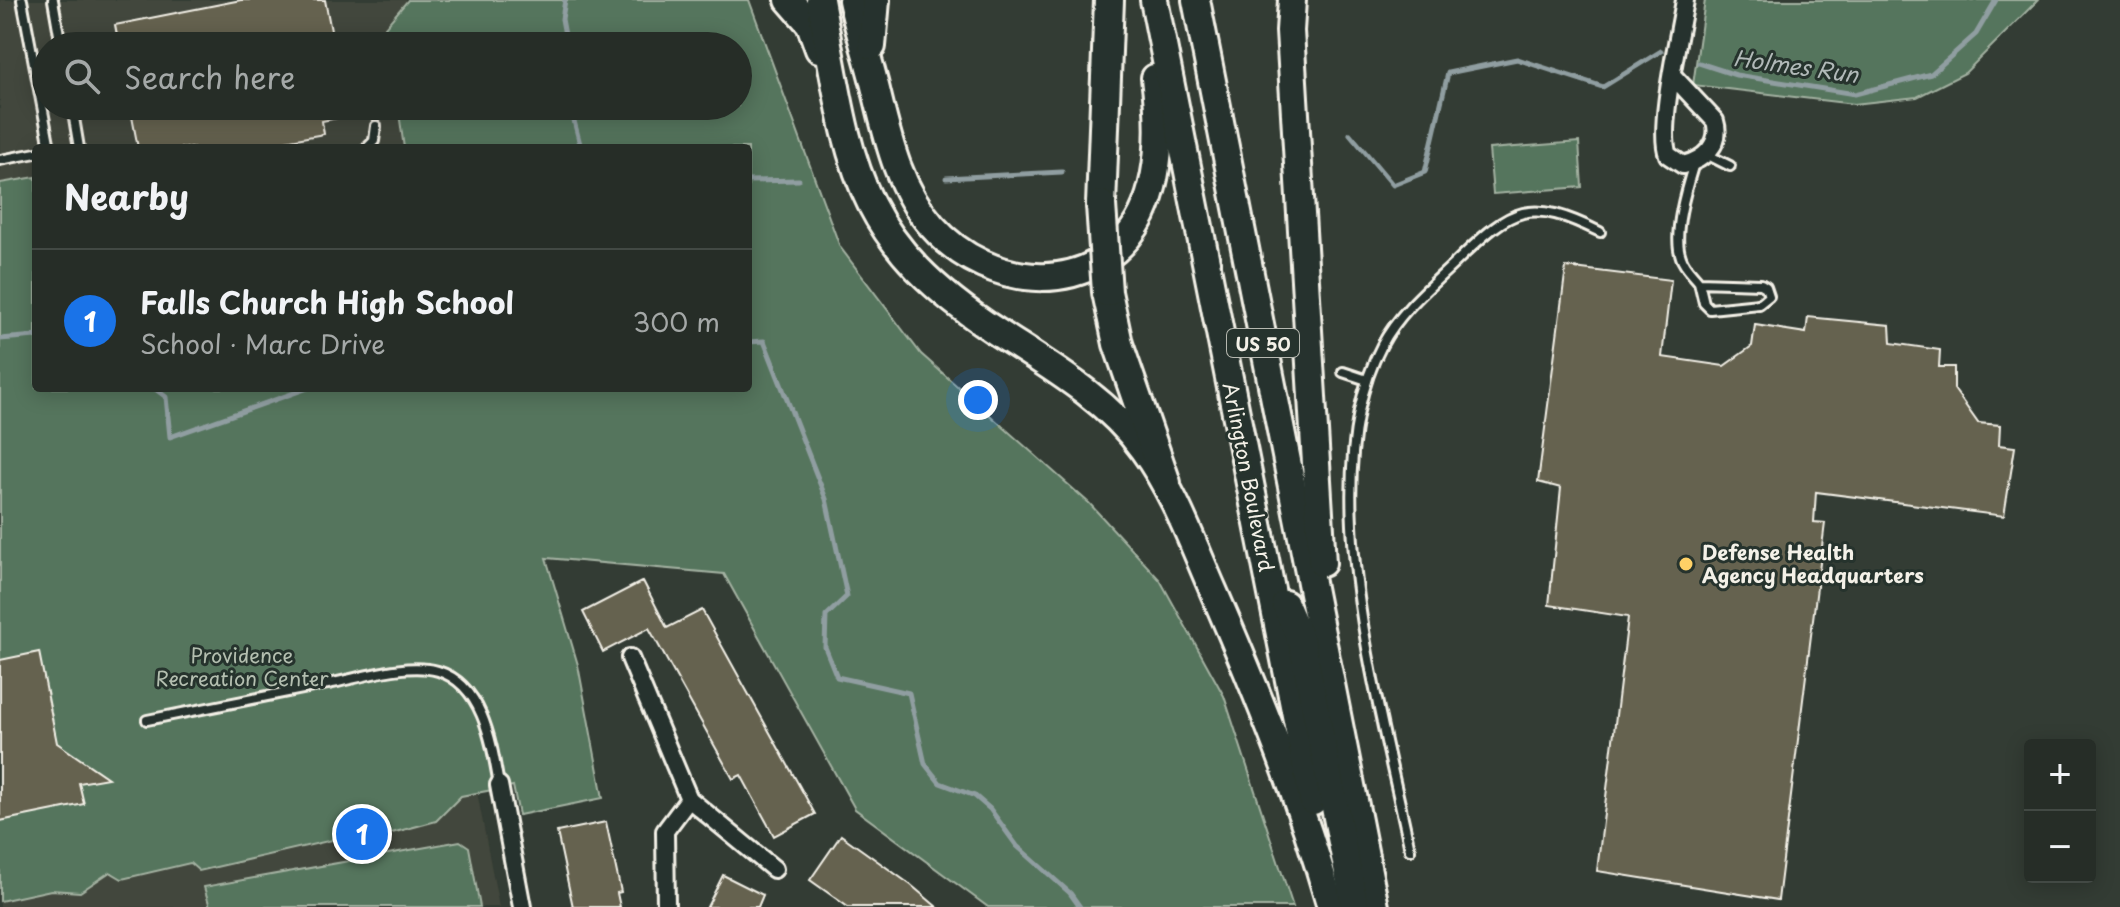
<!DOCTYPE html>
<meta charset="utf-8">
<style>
:root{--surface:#262d27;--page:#323933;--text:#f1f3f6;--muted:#a4a8a7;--line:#424944;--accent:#1a73e8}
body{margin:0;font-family:"Playpen Sans",sans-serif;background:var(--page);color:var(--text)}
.controls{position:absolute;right:24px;bottom:24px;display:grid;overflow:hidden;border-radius:8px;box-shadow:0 4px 20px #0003}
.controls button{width:72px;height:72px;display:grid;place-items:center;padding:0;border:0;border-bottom:2px solid var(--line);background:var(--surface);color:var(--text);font:40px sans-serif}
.you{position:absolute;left:978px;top:400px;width:28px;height:28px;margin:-20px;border:6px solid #fff;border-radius:50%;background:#1a73e8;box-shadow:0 0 0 12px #1a73e833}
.badge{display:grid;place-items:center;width:52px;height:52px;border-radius:50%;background:var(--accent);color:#fff;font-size:26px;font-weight:700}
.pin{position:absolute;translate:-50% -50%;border:4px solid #fff;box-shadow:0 2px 8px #0006}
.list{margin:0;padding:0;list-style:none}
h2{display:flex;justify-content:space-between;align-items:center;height:104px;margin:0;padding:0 32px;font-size:34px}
h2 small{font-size:26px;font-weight:400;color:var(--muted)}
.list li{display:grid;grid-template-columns:52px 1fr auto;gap:24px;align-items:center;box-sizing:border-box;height:144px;padding:0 32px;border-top:2px solid var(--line)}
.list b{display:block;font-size:30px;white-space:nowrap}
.list p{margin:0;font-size:26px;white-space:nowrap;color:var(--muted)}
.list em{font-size:26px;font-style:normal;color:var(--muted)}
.icon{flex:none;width:44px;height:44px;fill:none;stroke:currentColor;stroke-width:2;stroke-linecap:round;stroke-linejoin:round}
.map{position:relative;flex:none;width:2120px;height:907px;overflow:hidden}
.search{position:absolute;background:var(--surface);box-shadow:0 4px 20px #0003;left:32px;top:32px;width:720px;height:88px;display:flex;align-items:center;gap:20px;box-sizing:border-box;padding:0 28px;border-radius:44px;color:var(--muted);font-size:30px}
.panel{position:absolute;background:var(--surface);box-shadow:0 4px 20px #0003;left:32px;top:144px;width:720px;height:248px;border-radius:8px}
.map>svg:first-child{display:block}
.built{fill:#42473c}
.green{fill:#55745d;stroke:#a4b2a2;stroke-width:2}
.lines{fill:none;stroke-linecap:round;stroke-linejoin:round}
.stream{stroke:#909ea1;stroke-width:5}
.building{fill:#65624f;stroke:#f4f1e8;stroke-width:2}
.service-casing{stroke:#f4f1e8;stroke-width:14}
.minor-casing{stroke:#f4f1e8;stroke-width:22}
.trunk-casing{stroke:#f4f1e8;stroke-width:32}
.motorway-casing{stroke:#f4f1e8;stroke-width:34}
.service{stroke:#26332d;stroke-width:8}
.minor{stroke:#26332d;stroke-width:16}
.trunk{stroke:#26332d;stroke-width:26}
.motorway{stroke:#26332d;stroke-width:28}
.motorway-bridge-casing{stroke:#f4f1e8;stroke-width:34;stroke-linecap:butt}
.motorway-bridge{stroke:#26332d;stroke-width:28}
.poi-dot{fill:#ffd166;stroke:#26332d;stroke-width:3}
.labels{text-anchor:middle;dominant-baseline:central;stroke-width:6;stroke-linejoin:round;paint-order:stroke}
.shield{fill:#26332d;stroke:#b6b8b0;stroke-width:2}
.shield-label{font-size:18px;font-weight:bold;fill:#f4f1e8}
.street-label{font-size:20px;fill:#f4f1e8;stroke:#26332d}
.poi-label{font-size:20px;font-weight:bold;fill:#f4f1e8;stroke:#26332d;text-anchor:start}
.park-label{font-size:20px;fill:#b4bfb0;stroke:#26332d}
.water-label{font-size:22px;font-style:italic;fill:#b1b9b8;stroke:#26332d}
</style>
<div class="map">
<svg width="2120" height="907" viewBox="0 0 2120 907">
<rect width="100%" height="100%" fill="#333c34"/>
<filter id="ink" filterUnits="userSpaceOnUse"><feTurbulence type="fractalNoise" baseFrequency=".0125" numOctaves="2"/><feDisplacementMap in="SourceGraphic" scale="16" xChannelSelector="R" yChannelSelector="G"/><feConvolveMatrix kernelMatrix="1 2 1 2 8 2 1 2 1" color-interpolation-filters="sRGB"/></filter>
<g filter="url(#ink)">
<g class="built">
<polygon points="0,0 460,0 452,46 46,46 46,106 436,106 412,148 36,148 36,185 0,201"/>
<polygon points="477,792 499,907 0,907 0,875"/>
</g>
<g class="green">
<polygon points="408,0 749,0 840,247 921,354 1089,503 1160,580 1224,696 1293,907 988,907 855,809 724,574 546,558 578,665 603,798 519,815 513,786 461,796 436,821 351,844 345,837 199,871 190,863 122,879 110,872 80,892 51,890 0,901 0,183 36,177 36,388 748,388 748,148 404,148 398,106 738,106 738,46 388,46 385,27"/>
<polygon points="1705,0 2038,0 1965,73 1917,97 1854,104 1693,85"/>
<polygon points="1579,142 1582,187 1493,194 1489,149"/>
<polygon points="460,841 469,847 480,907 210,907 204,887"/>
</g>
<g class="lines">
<g class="stream">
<polyline points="565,0 562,19 567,46"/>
<polyline points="1699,63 1736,75 1855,94 1931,74 1976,34 1996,0"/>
<polyline points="574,106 573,117 581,148"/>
<polyline points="1350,134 1393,185 1425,172 1448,73 1517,59 1603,87 1661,51"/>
<polyline points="946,178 1062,172"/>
<polyline points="748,181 799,180"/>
<polyline points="0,339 36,336"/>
<polyline points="748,342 764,341 826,499 847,596 826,616 825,647 837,677 909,693 925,764 940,783 975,796 990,809 1017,846 1070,893 1080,907"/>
<polyline points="154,388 166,397 170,437 308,388"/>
</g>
</g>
<g class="building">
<polygon points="241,0 325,0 334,46 119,46 115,25"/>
<polygon points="130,106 362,106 363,113 322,121 324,134 246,148 138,148"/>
<polygon points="1566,267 1671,280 1662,357 1724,366 1752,346 1755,325 1806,333 1808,317 1890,325 1891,343 1940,350 1939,367 1954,367 1954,389 1978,423 2000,425 1999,445 2015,447 2004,516 1816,492 1814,522 1825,523 1778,900 1597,871 1628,617 1549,605 1561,488 1538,482"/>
<polygon points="643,581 667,628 702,610 815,814 774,836 741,775 733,779 649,628 603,652 583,612"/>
<polygon points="39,652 57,743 108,778 79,783 84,804 0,821 0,660"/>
<polygon points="606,822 621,892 617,893 620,907 573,907 557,832"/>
<polygon points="841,835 911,885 937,907 848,907 810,880"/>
<polygon points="723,875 763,895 758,907 707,907"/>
</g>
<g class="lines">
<defs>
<g id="service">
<polyline points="22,0 50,148"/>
<polyline points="53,0 61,46"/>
<polyline points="72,106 79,148"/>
<polyline points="367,148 374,141 376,126"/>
<polyline points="1706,154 1730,166"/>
<polyline points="0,160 36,153"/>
<path d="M1694 163C1687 186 1672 234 1681 257 1684 267 1693 274 1699 282L1761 284 1766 287 1769 296 1759 304 1710 309 1704 303 1699 282"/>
<polyline points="1343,372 1367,380"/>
<path d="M147 720C208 708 268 696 328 684 360 678 406 662 438 671 484 685 492 746 499 785"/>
<path d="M1410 850C1381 708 1311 478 1382 345 1400 311 1431 286 1458 260 1513 207 1529 197 1600 232"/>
</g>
<g id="minor">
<path d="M1673 76 1715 121C1722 144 1704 160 1683 165L1668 155C1657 128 1680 33 1685 0"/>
<polyline points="630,658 689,799 665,831 666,907"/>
<polyline points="499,785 522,907"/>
<polyline points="689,799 774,869"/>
</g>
<g id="trunk">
<polyline points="789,0 810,24 819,49"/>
<path d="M820 0C850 160 850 236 997 332 1049 366 1106 398 1143 449 1174 491 1192 542 1213 590 1258 694 1300 798 1331 907"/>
<path d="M852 0C858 28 867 54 874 82 887 134 896 185 932 226 989 291 1098 301 1142 215 1162 173 1161 123 1155 78"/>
<polyline points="1154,0 1313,801"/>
<polyline points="1196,0 1375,907"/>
<polyline points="1292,0 1290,31 1322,563"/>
<polyline points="872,46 876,0"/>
<polyline points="1285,604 1302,643 1355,907"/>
</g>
<g id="motorway">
<polyline points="1101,205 1109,0"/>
<polyline points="1107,292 1118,344 1166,483"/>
</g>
</defs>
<use href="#service" class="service-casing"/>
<use href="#minor" class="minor-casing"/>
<use href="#trunk" class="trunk-casing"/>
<use href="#motorway" class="motorway-casing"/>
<use href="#service" class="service"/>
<use href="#minor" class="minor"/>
<use href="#trunk" class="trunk"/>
<use href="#motorway" class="motorway"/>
<defs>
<polyline id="motorway-bridge" points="1101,205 1107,292"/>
</defs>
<use href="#motorway-bridge" class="motorway-bridge-casing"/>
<use href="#motorway-bridge" class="motorway-bridge"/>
</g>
</g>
<circle class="poi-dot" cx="1686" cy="564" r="8"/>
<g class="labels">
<rect class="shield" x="1227" y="329" width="72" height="28" rx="6"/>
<g class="shield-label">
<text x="1263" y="343">US 50</text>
</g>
<g class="street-label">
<text transform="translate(1249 477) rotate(79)">Arlington Boulevard</text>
</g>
<g class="poi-label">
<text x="1702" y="552">Defense Health<tspan x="1702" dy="23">Agency Headquarters</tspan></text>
</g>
<g class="park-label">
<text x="242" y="655">Providence<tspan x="242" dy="23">Recreation Center</tspan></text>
</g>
<g class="water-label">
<text transform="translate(1796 65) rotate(8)">Holmes Run</text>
</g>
</g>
</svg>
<div class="controls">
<button>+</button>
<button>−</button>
</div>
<div class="you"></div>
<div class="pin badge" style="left:362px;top:834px">1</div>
<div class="search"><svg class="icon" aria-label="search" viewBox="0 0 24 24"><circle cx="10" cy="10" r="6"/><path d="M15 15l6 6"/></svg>Search here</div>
<section class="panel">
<h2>Nearby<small></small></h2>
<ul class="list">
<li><span class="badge">1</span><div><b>Falls Church High School</b><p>School · Marc Drive</p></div><em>300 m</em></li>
</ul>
</section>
</div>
